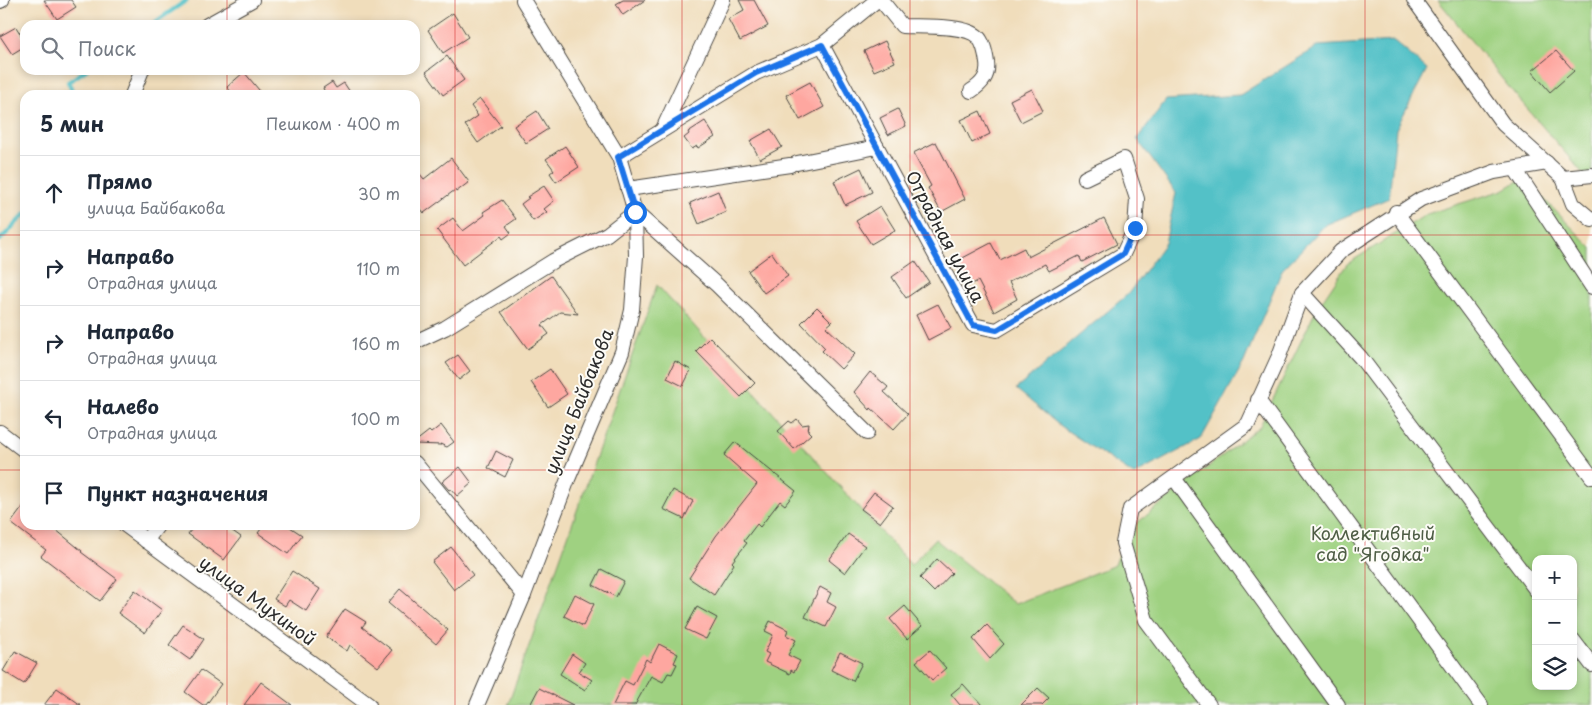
<!DOCTYPE html>
<html lang="ru">
<meta charset="utf-8">
<style>
:root{--surface:#fff;--page:#f2f2f3;--text:#1f2937;--muted:#747a83;--line:#e0e1e3}
body{margin:0;font-family:"Playpen Sans",sans-serif;background:var(--page);color:var(--text)}
.controls{position:absolute;right:15px;bottom:15px;display:grid;overflow:hidden;border-radius:10px;box-shadow:0 2px 8px #0003}
.controls button{width:45px;height:45px;display:grid;place-items:center;padding:0;border:0;border-bottom:1px solid var(--line);background:var(--surface);color:var(--text);font:25px sans-serif}
.stop{position:absolute;width:15px;height:15px;margin:-11px;border:4px solid #1a73e8;border-radius:50%;background:#fff}
.stop.end{background:#1a73e8;border-color:#fff;box-shadow:0 1px 5px #0008}
.list{margin:0;padding:0;list-style:none}
h2{display:flex;justify-content:space-between;align-items:center;height:65px;margin:0;padding:0 20px;font-size:21px}
h2 small{font-size:16px;font-weight:400;color:var(--muted)}
.list li{display:grid;grid-template-columns:32px 1fr auto;gap:15px;align-items:center;box-sizing:border-box;height:75px;padding:0 20px;border-top:1px solid var(--line)}
.list b{display:block;font-size:19px;white-space:nowrap}
.list p{margin:0;font-size:16px;white-space:nowrap;color:var(--muted)}
.list em{font-size:16px;font-style:normal;color:var(--muted)}
.icon{flex:none;width:28px;height:28px;fill:none;stroke:currentColor;stroke-width:2;stroke-linecap:round;stroke-linejoin:round}
.map{position:relative;flex:none;width:1592px;height:705px;overflow:hidden}
.search{position:absolute;background:var(--surface);box-shadow:0 2px 8px #0003;left:20px;top:20px;width:400px;height:55px;display:flex;align-items:center;gap:12px;box-sizing:border-box;padding:0 18px;border-radius:15px;color:var(--muted);font-size:19px}
.panel{position:absolute;background:var(--surface);box-shadow:0 2px 8px #0003;left:20px;top:90px;width:400px;height:440px;border-radius:15px}
.map>svg:first-child{display:block}
.green{fill:#9fd181;stroke:#657e56;fill-rule:evenodd}
.water{fill:#53c1c7;stroke:#3f7679}
.lines{fill:none;stroke-linecap:round;stroke-linejoin:round}
.stream{stroke:#53c1c7;stroke-width:4.5}
.building{fill:#fea7a0}
.minor-casing{stroke:#494641;stroke-width:16}
.minor{stroke:#fff;stroke-width:14}
.route{stroke:#1a73e8;stroke-width:6}
.grid{fill:none;stroke:#d62828;stroke-width:1;stroke-opacity:0.55}
.labels{text-anchor:middle;dominant-baseline:central;stroke-width:4;stroke-linejoin:round;paint-order:stroke}
.street-label{font-size:18px;fill:#2b2b2b;stroke:#fdfcf7}
.park-label{font-size:18px;fill:#4e5d45;stroke:#fdfcf7}
</style>
<div class="map">
<svg width="1592" height="705" viewBox="0 0 1592 705">
<rect width="100%" height="100%" fill="#fdfcf7"/>
<filter id="ink" filterUnits="userSpaceOnUse"><feTurbulence type="fractalNoise" baseFrequency=".02" numOctaves="2"/><feDisplacementMap in="SourceGraphic" scale="10" xChannelSelector="R" yChannelSelector="G"/><feConvolveMatrix kernelMatrix="1 2 1 2 8 2 1 2 1" color-interpolation-filters="sRGB"/></filter>
<filter id="wash" filterUnits="userSpaceOnUse"><feTurbulence type="fractalNoise" baseFrequency=".0096" numOctaves="4" result="noise"/><feDisplacementMap in="SourceGraphic" scale="20" xChannelSelector="R" yChannelSelector="G"/><feGaussianBlur stdDeviation="1.12" result="paint"/><feColorMatrix in="noise" values="0 0 0 0 0 0 0 0 0 0 0 0 0 0 0 0 0 1.4 0 .05"/><feComposite in="paint" operator="in"/></filter>
<g filter="url(#wash)">
<rect width="100%" height="100%" fill="#f0ddbb"/>
<g class="green">
<polygon points="1438,0 1592,0 1592,184 1512,91"/>
<path d="M1523 178 1592 248V705H508L657 285 911 565 935 539 1015 604 1115 565 1128 530 1260 426 1316 310 1347 264 1427 214 1503 190ZM1536 559H1573V686H1536Z"/>
</g>
<polygon class="water" points="1394,41 1427,69 1396,129 1389,198 1325,225 1282,270 1244,362 1201,439 1134,475 1060,426 1016,389 1128,294 1165,243 1176,193 1137,139 1166,100 1240,95 1318,46"/>
<g class="lines">
<g class="stream">
<polyline points="151,25 187,0"/>
<polyline points="74,95 68,82 86,70"/>
<polyline points="0,240 25,214"/>
</g>
</g>
<g id="blocks">
<g class="building">
<polygon points="44,0 71,0 76,7 57,19"/>
<polygon points="623,0 645,0 623,15 616,4"/>
<polygon points="739,0 754,0 768,26 740,41 728,19 744,10"/>
<polygon points="453,13 468,37 443,53 428,30"/>
<polygon points="16,27 25,41 25,46 12,54 0,36"/>
<polygon points="885,41 895,62 874,71 864,51"/>
<polygon points="1556,51 1574,71 1550,92 1532,71"/>
<polygon points="447,56 464,80 443,95 426,72"/>
<polygon points="244,72 259,90 253,95 234,95 227,87"/>
<polygon points="332,82 336,88 344,83 352,95 326,95 323,88"/>
<polygon points="810,82 824,107 800,120 786,95"/>
<polygon points="1032,89 1043,111 1021,122 1010,100"/>
<polygon points="480,99 501,126 478,143 465,125 478,116 471,106"/>
<polygon points="898,109 906,126 888,135 880,118"/>
<polygon points="537,111 548,129 526,143 514,126"/>
<polygon points="980,111 990,134 972,143 961,120"/>
<polygon points="705,121 715,137 698,148 697,146 692,149 684,138 689,134 688,132"/>
<polygon points="771,129 782,147 760,159 750,141"/>
<polygon points="936,142 965,199 941,212 928,188 931,186 913,153"/>
<polygon points="565,146 579,167 556,182 550,173 554,170 546,159"/>
<polygon points="451,158 469,182 456,192 455,190 424,213 415,201 415,168 424,179"/>
<polygon points="861,168 872,192 845,205 834,181"/>
<polygon points="544,186 554,201 544,209 547,212 533,221 521,204 529,198 527,197"/>
<polygon points="718,191 726,212 699,224 690,203"/>
<polygon points="502,200 516,219 506,226 511,233 503,239 501,236 463,265 437,230 453,218 463,231 485,215 483,212"/>
<polygon points="880,206 895,230 871,244 856,221"/>
<polygon points="1104,218 1117,244 1082,262 1079,256 1049,271 1045,264 1009,282 1017,299 994,312 978,281 968,286 957,261 991,243 1000,260 1024,248 1028,257"/>
<polygon points="772,253 788,276 764,293 748,271"/>
<polygon points="915,261 929,282 906,298 892,277"/>
<polygon points="551,276 578,314 560,312 542,325 549,334 528,349 501,312"/>
<polygon points="938,304 951,328 928,340 916,315"/>
<polygon points="817,307 832,322 826,327 855,354 841,369 822,351 825,348 801,323"/>
<polygon points="710,337 755,383 741,397 696,351"/>
<polygon points="458,355 470,371 459,380 446,363"/>
<polygon points="675,361 691,370 683,386 667,378"/>
<polygon points="550,369 567,394 548,407 531,382"/>
<polygon points="870,372 888,387 884,392 908,414 894,429 871,408 870,410 854,392"/>
<polygon points="797,419 802,425 809,424 808,431 811,434 794,449 778,431 789,421 792,423"/>
<polygon points="441,425 454,442 447,447 440,444 441,445 415,444 415,442 429,431 431,433"/>
<polygon points="735,442 796,491 785,505 780,501 760,527 757,524 744,541 747,543 732,562 734,564 714,595 689,578 716,536 757,484 724,455"/>
<polygon points="496,451 513,460 505,477 488,468"/>
<polygon points="460,467 472,483 457,496 451,489 449,490 442,482"/>
<polygon points="673,490 693,501 684,519 663,509"/>
<polygon points="874,492 893,506 880,523 861,509"/>
<polygon points="25,504 25,525 50,525 82,551 81,552 117,579 100,601 41,556 46,550 11,523"/>
<polygon points="195,525 224,525 241,537 224,560 188,534"/>
<polygon points="264,525 287,525 302,535 288,554 258,533"/>
<polygon points="848,534 865,546 845,573 829,560"/>
<polygon points="451,547 473,575 454,590 432,562"/>
<polygon points="937,559 952,573 934,592 920,578"/>
<polygon points="601,569 624,581 616,597 593,585"/>
<polygon points="292,571 320,589 306,611 289,600 285,606 274,599"/>
<polygon points="820,587 831,593 827,602 836,607 826,627 805,617"/>
<polygon points="400,589 448,630 436,644 388,603"/>
<polygon points="135,590 162,610 145,633 118,613"/>
<polygon points="575,594 594,604 583,626 564,616"/>
<polygon points="905,606 922,626 907,639 890,619"/>
<polygon points="697,607 717,618 706,639 685,629"/>
<polygon points="345,609 366,622 362,627 392,650 378,667 350,645 347,651 326,637"/>
<polygon points="770,621 788,630 786,635 796,640 788,655 800,661 794,672 791,670 790,674 765,662 769,654 765,652 773,635 765,631"/>
<polygon points="183,625 204,639 190,660 169,645"/>
<polygon points="987,625 1004,644 990,659 973,639"/>
<polygon points="659,644 678,654 674,663 677,664 672,674 668,673 663,682 651,676 635,705 613,705 625,681 633,685 646,659 650,662"/>
<polygon points="930,650 946,668 932,680 916,662"/>
<polygon points="15,651 37,663 24,684 3,671"/>
<polygon points="840,652 862,663 853,681 831,670"/>
<polygon points="572,654 585,663 579,672 592,680 585,690 560,674"/>
<polygon points="201,670 221,684 206,705 203,705 185,692"/>
<polygon points="261,682 292,705 244,705"/>
<polygon points="963,684 982,705 960,705 951,694"/>
<polygon points="57,688 81,705 44,705"/>
<polygon points="539,688 573,705 530,705"/>
<polygon points="1038,688 1049,698 1042,705 1021,705"/>
</g>
</g>
</g>
<g filter="url(#ink)">
<use href="#blocks" fill-opacity="0" stroke="#494641" stroke-width="1"/>
<g class="lines">
<defs>
<g id="minor">
<path d="M881 0 902 26C920 27 966 24 978 37 984 43 986 55 987 63 989 76 982 84 971 91"/>
<polyline points="1414,0 1503,124 1563,178 1573,204 1592,220"/>
<polyline points="0,1 2,0"/>
<polyline points="207,25 252,0"/>
<polyline points="822,45 973,325 997,330 1123,254 1135,228 1137,199 1124,159 1085,178"/>
<polyline points="132,95 142,70"/>
<polyline points="663,129 723,0"/>
<polyline points="619,157 756,73 822,45 877,0"/>
<polyline points="797,163 877,147"/>
<polyline points="1515,169 1592,287"/>
<polyline points="1563,178 1592,175"/>
<polyline points="628,189 790,165"/>
<polyline points="1396,212 1592,477"/>
<polyline points="1302,293 1361,358 1536,590"/>
<polyline points="415,342 445,328 553,261 607,234 635,212 717,285 867,433"/>
<polyline points="1258,400 1481,705"/>
<polyline points="0,432 25,451"/>
<polyline points="415,463 524,595"/>
<polyline points="1174,478 1338,705"/>
<polyline points="125,525 369,705"/>
<polyline points="146,541 158,525"/>
<polyline points="1573,640 1592,665"/>
<polyline points="477,705 524,595 568,479 622,352 632,310 636,256 635,212 619,157 523,0"/>
<polyline points="1209,705 1146,620 1123,543 1130,509 1248,424 1279,356 1302,293 1341,251 1421,199 1494,172 1547,163"/>
</g>
</defs>
<use href="#minor" class="minor-casing"/>
<use href="#minor" class="minor"/>
</g>
</g>
<g class="lines" filter="url(#ink)">
<polyline class="route" points="635,212 618,157 756,73 822,45 973,325 997,330 1123,254 1135,228"/>
</g>
<path class="grid" d="M227 0V25M455 0V705M682 0V705M910 0V705M1137 0V705M1365 0V705M227 70V95M0 235H25M415 235H1592M0 470H25M415 470H1592M227 525V705"/>
<g class="labels">
<g class="street-label">
<text transform="translate(946 236) rotate(62)">Отрадная улица</text>
<text transform="translate(578 401) rotate(-68)">улица Байбакова</text>
<text transform="translate(258 600) rotate(36)">улица Мухиной</text>
</g>
<g class="park-label">
<text x="1373" y="532">Коллективный<tspan x="1373" dy="21">сад "Ягодка"</tspan></text>
</g>
</g>
</svg>
<div class="controls">
<button>+</button>
<button>−</button>
<button><svg class="icon" aria-label="layers" viewBox="0 0 24 24"><path d="M12 4l9 5-9 5-9-5zM3 14l9 5 9-5"/></svg></button>
</div>
<div class="stop" style="left:635px;top:212px"></div>
<div class="stop end" style="left:1135px;top:228px"></div>
<div class="search"><svg class="icon" aria-label="search" viewBox="0 0 24 24"><circle cx="10" cy="10" r="6"/><path d="M15 15l6 6"/></svg>Поиск</div>
<section class="panel">
<h2>5 мин<small>Пешком · 400 m</small></h2>
<ul class="list">
<li><svg class="icon" aria-label="ahead" viewBox="0 0 24 24"><path d="M12 20V5M6 11l6-6 6 6"/></svg><div><b>Прямо</b><p>улица Байбакова</p></div><em>30 m</em></li>
<li><svg class="icon" aria-label="right" viewBox="0 0 24 24"><path d="M7 20v-9h11M14 6l5 5-5 5"/></svg><div><b>Направо</b><p>Отрадная улица</p></div><em>110 m</em></li>
<li><svg class="icon" aria-label="right" viewBox="0 0 24 24"><path d="M7 20v-9h11M14 6l5 5-5 5"/></svg><div><b>Направо</b><p>Отрадная улица</p></div><em>160 m</em></li>
<li><svg class="icon" aria-label="left" viewBox="0 0 24 24"><path d="M17 20v-9H6M10 6l-5 5 5 5"/></svg><div><b>Налево</b><p>Отрадная улица</p></div><em>100 m</em></li>
<li><svg class="icon" aria-label="arrive" viewBox="0 0 24 24"><path d="M6 21V4h12l-3 4 3 4H6"/></svg><div><b>Пункт назначения</b></div></li>
</ul>
</section>
</div>
